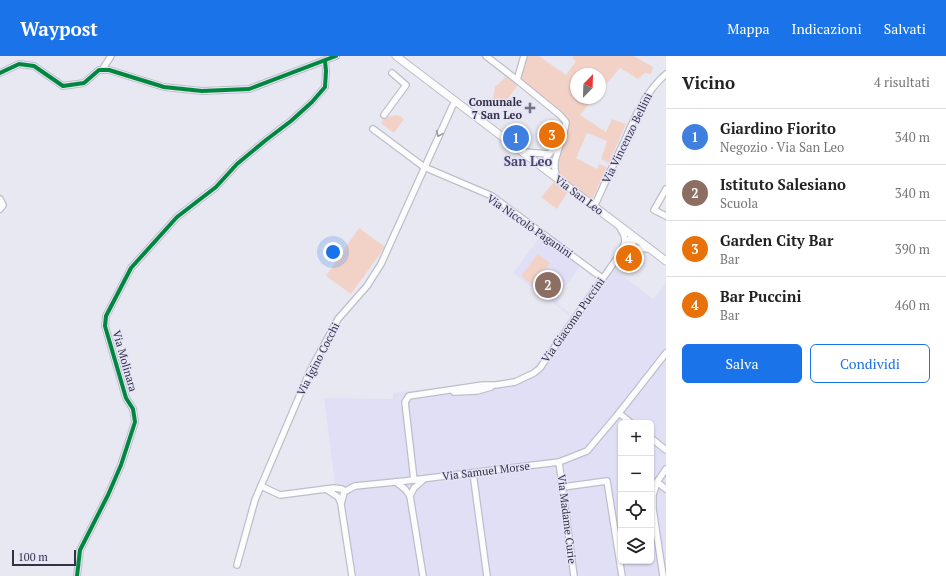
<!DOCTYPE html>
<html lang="it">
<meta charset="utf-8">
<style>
:root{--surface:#fff;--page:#f2f2f2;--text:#222;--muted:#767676;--line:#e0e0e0;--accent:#1a73e8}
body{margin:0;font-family:"PT Serif",serif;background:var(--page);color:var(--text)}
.controls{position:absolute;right:12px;bottom:12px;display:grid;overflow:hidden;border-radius:6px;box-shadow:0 1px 3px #0004}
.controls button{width:36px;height:36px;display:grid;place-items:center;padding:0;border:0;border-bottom:1px solid var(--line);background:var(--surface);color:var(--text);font:20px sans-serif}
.compass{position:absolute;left:570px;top:12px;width:36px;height:36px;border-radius:50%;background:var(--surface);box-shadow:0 1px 3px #0004;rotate:23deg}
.scale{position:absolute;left:12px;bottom:10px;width:64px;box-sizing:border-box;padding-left:4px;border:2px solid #333144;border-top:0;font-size:11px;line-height:14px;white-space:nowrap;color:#333144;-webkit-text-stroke:3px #e4e3f7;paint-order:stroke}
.you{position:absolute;left:333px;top:196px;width:14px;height:14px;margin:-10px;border:3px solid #fff;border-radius:50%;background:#1a73e8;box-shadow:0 0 0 6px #1a73e833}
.badge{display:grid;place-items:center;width:26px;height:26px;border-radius:50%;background:var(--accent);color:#fff;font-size:13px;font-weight:700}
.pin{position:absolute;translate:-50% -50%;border:2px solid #fff;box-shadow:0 1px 4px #0006}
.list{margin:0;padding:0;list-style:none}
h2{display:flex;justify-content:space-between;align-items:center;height:52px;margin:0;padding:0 16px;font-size:17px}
h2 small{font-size:13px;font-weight:400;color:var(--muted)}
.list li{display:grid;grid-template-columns:26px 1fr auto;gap:12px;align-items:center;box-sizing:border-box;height:56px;padding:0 16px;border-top:1px solid var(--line)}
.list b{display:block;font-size:15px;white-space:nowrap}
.list p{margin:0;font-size:13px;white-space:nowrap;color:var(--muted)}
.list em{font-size:13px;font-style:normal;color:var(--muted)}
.actions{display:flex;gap:8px;padding:12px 16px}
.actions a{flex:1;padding:9px 0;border:1px solid var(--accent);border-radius:6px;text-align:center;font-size:14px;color:var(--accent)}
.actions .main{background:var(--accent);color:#fff}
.icon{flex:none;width:22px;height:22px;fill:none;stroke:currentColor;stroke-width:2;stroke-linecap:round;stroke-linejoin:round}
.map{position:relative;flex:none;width:666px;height:520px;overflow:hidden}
header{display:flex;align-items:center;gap:24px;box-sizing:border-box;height:56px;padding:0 20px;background:var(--accent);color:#fff}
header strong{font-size:19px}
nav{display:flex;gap:22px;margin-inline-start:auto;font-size:14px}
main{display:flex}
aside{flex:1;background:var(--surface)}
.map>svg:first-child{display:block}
.built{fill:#e0dff6;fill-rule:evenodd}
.green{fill:#f2d2c7}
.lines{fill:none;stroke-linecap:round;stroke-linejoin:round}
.minor-casing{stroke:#bebeca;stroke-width:8}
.major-casing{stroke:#bebeca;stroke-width:9}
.minor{stroke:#fcfcfd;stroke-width:5.5}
.major{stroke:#fcfcfd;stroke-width:7}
.cycleway-casing{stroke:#e4e3f7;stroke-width:6}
.cycleway{stroke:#00873e;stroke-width:4}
.oneway{stroke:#9896a0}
.poi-dot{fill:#727181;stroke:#e4e3f7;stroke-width:1.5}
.labels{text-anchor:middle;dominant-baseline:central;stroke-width:3;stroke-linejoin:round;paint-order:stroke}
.poi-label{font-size:11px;font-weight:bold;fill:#333144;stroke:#e4e3f7;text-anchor:end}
.street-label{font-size:11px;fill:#333144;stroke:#e4e3f7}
.quarter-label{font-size:13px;font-weight:bold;fill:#4a466e;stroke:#e4e3f7}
</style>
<header>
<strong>Waypost</strong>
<nav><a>Mappa</a><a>Indicazioni</a><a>Salvati</a></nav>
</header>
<main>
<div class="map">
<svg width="666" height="520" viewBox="0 0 666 520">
<rect width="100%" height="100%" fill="#e8e8f2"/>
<g class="built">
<polygon points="541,180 580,209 575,218 559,239 561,241 557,248 570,257 569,259 513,217"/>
<path d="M607 208 653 243 666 227V520H349L338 451 324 342 393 343V337L513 323 531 315 557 280ZM621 367H651V505H621Z"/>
</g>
<g class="green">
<polygon points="527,0 539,0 566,19 576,5 572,2 574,0 634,0 653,11 651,18 645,17 638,23 620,12 600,35 600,18 576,18 576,42 594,42 580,59 606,76 612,63 626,68 609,107 601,103 607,85 587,77 576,102 597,113 599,108 607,111 592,144 560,119 556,104 567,64 562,57 521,23"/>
<polygon points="506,20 518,29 506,45 506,48 504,52 491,46 494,38 495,30 498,29"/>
<polygon points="398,59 404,63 394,77 381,67 385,61"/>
<polygon points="554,126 565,134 567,137 557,153 541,141"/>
<polygon points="359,172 385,191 351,238 326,220"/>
<polygon points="538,198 550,207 533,229 521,220"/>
<polygon points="544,222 560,234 553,244 537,232"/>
</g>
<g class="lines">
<defs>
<g id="minor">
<polyline points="486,0 517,24"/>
<path d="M524 0 517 24 560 59 566 66C565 77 561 85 558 95 557 98 556 102 555 105 552 109 548 110 543 112 545 99 553 94 562 85"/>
<polyline points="102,14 111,0"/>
<polyline points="0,17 19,8 34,10 63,30 84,27 99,14 109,14 164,31 202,35 249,33 336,0"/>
<polyline points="384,59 406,29 392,17"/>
<polyline points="373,73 424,111 492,140 602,222"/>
<polyline points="523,96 549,98"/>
<polyline points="555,104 555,113 556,121"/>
<polyline points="666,133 654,154 666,160"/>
<polyline points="0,143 3,149 0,153"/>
<path d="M594 151C604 129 614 107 624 86 635 61 645 36 666 18"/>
<polyline points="619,170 624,179 625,186"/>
<polyline points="632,192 650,193"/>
<polyline points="454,336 477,335 491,331"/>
<polyline points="619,357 631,367"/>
<polyline points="651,382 666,394"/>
<polyline points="559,406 574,520"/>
<polyline points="473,417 487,520"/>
<polyline points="414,424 405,346 409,340 483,329 496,329 515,326 534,317 540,312 620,198 632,192 634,181 625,186 620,198"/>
<polyline points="396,426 405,433 410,440 423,520"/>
<polyline points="657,426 666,433"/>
<polyline points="261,430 280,439 334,432 342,433 345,435"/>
<polyline points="563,431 607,425 622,520"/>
<polyline points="326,433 338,441 341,447"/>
<polyline points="410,440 414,432 423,424"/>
<polyline points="237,509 255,444 310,315 338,263 367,230 381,208 452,51 455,46"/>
<polyline points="77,520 80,494 108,439 121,409 135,366 133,353 126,342 105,270 106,260 131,212 177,161 216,131 237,108 266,84 291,65 312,46 325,31 326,15 325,5"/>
<polyline points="352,520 341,448 344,436 355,430 405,425 559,406 587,395 619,357 666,297"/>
<polyline points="663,520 653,453 653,439 657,426 666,413"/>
</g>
<polyline id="major" points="396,0 666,205"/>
</defs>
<use href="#minor" class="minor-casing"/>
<use href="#major" class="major-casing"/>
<use href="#minor" class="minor"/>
<use href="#major" class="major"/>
<defs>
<g id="cycleway">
<polyline points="0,17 19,8 34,10 63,30 84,27 99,14 109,14 164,31 202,35 249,33 336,0"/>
<polyline points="77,520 80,494 108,439 121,409 135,366 133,353 126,342 105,270 106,260 131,212 177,161 216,131 237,108 266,84 291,65 312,46 325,31 326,15 325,5"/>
</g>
</defs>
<use href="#cycleway" class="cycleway-casing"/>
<use href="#cycleway" class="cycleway"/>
</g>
<defs><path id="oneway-chevron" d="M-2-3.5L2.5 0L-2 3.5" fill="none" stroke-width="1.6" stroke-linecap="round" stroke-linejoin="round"/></defs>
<use class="oneway" href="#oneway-chevron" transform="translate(439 78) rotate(114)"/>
<path class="poi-dot" d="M528 46h4v4h4v4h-4v4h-4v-4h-4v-4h4z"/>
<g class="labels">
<g class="poi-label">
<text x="522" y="46">Comunale<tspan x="522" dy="13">7 San Leo</tspan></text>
</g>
<g class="street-label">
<text transform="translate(627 82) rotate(-64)">Via Vincenzo Bellini</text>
<text transform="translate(579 139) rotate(37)">Via San Leo</text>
<text transform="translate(530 170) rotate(35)">Via Niccolò Paganini</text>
<text transform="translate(573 264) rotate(-55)">Via Giacomo Puccini</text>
<text transform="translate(318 303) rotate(-63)">Via Igino Cocchi</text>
<text transform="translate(125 305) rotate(74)">Via Molinara</text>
<text transform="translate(486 415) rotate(-7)">Via Samuel Morse</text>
<text transform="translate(567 463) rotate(83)">Via Madame Curie</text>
</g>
<g class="quarter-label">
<text x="528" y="105">San Leo</text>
</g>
</g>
</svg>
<div class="controls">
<button>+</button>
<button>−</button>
<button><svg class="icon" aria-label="locate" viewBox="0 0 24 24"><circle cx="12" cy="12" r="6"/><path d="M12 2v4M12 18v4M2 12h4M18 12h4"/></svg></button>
<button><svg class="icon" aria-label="layers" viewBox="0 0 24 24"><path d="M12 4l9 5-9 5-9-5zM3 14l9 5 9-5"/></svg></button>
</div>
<svg class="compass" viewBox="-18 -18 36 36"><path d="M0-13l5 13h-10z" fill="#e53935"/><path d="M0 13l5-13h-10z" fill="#767676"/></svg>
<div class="scale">100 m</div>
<div class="you"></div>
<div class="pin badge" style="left:516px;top:82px;background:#3f7fe0">1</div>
<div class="pin badge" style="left:548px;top:229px;background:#8d6e63">2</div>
<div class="pin badge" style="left:552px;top:79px;background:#e8710a">3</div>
<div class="pin badge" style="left:629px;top:202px;background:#e8710a">4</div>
</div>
<aside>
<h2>Vicino<small>4 risultati</small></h2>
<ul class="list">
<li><span class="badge" style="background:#3f7fe0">1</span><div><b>Giardino Fiorito</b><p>Negozio · Via San Leo</p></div><em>340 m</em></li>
<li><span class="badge" style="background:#8d6e63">2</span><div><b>Istituto Salesiano</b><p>Scuola</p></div><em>340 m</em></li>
<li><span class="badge" style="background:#e8710a">3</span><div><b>Garden City Bar</b><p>Bar</p></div><em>390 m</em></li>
<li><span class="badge" style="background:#e8710a">4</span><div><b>Bar Puccini</b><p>Bar</p></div><em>460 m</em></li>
</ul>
<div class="actions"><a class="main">Salva</a><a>Condividi</a></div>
</aside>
</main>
